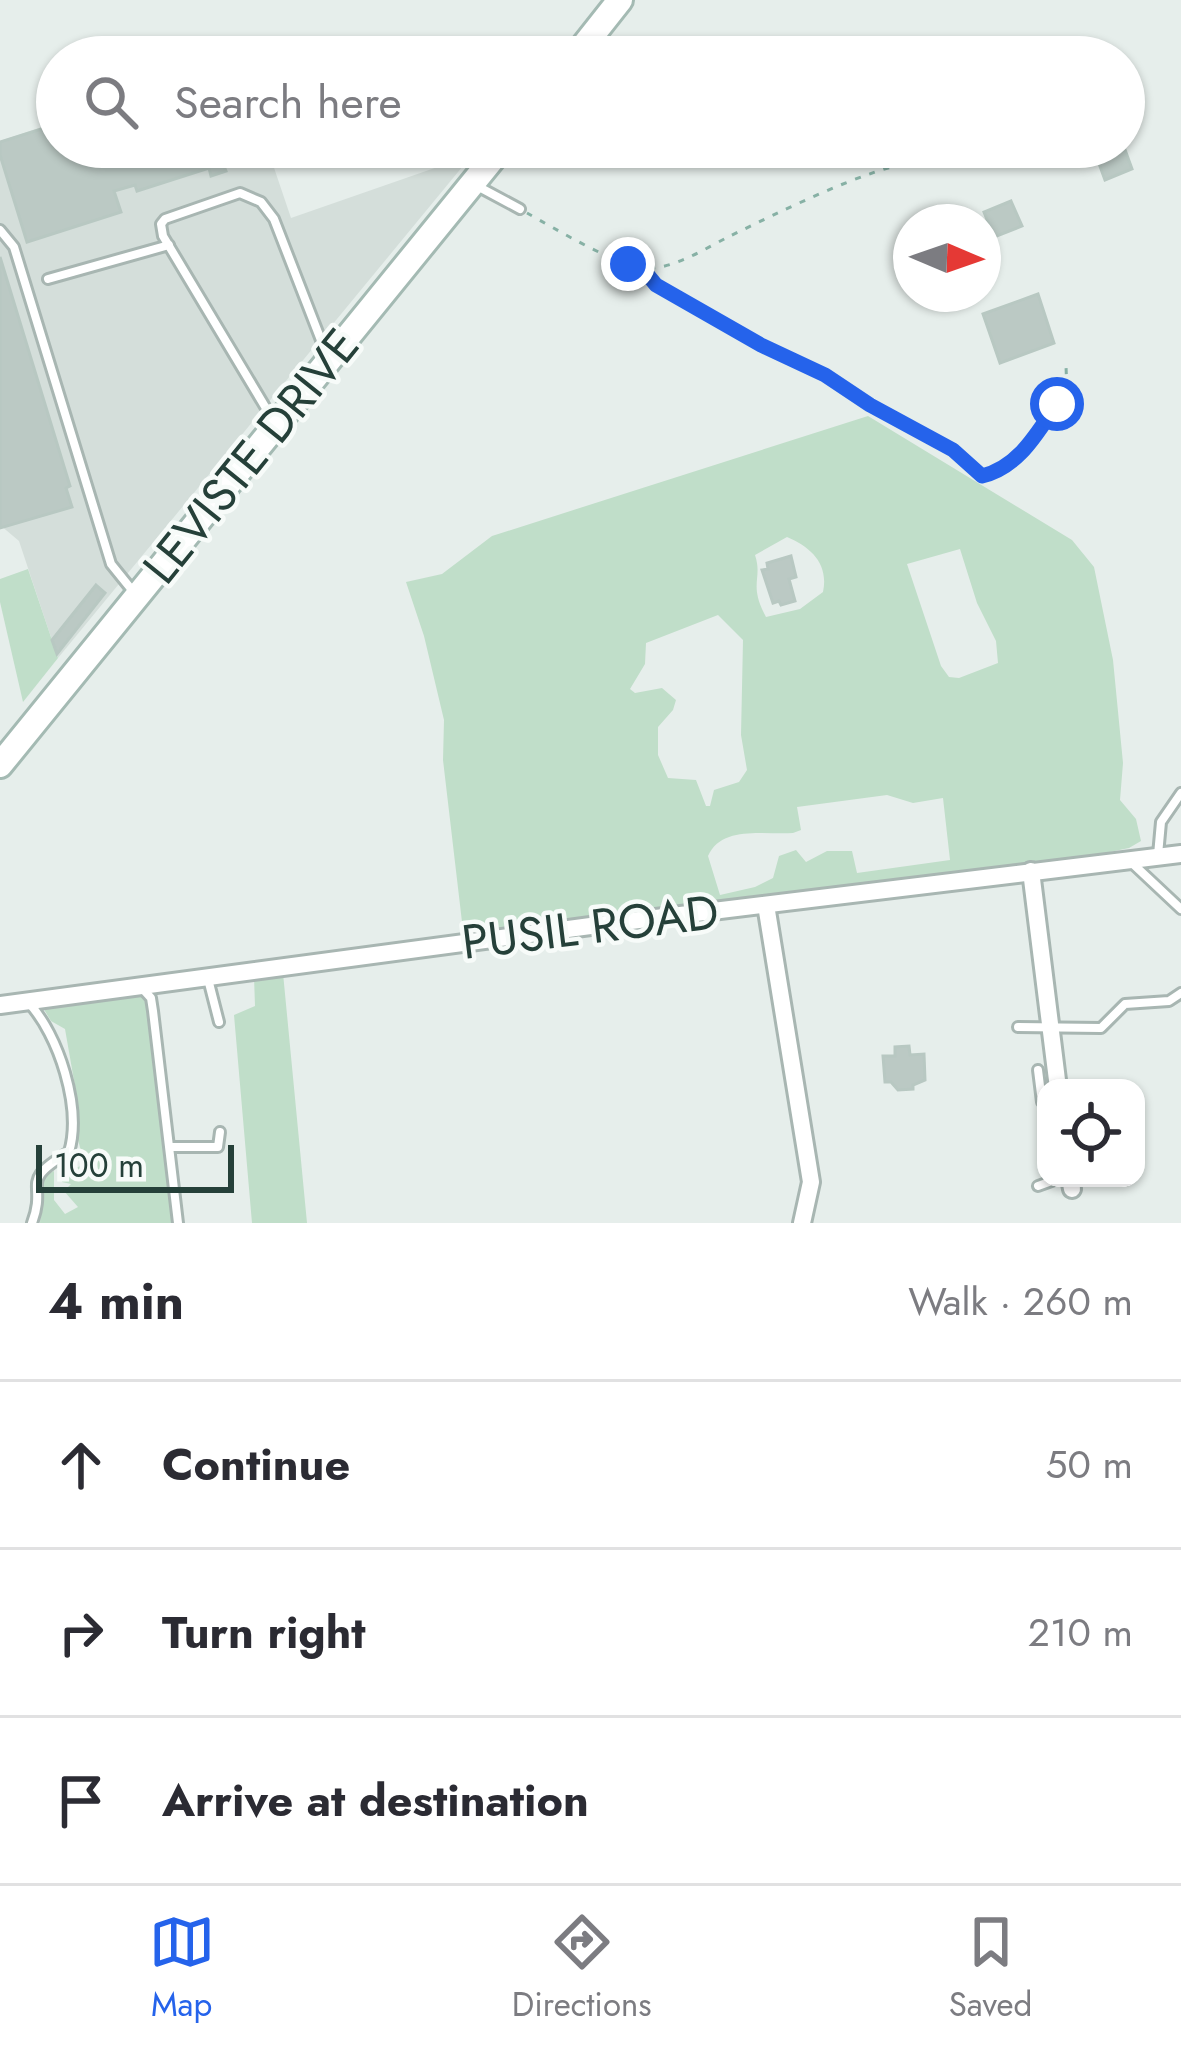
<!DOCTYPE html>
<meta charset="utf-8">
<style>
:root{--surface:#fff;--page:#f7f7f7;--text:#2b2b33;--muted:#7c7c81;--line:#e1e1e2;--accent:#2563eb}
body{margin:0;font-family:Jost,sans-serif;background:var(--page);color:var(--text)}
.controls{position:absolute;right:36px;bottom:36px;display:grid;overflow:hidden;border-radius:24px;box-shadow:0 3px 9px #0004}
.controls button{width:108px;height:108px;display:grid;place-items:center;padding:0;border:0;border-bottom:3px solid var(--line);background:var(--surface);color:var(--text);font:60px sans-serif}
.compass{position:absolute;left:893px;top:204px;width:108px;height:108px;border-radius:50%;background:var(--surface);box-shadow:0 3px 9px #0004;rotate:92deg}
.scale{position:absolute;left:36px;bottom:30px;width:198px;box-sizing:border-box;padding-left:12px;border:6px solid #254039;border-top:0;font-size:33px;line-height:42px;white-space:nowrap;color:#254039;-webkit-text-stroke:9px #f7fbf9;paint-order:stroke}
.stop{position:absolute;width:36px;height:36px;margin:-27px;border:9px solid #2563eb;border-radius:50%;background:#fff}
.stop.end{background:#2563eb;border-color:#fff;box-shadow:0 3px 12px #0008}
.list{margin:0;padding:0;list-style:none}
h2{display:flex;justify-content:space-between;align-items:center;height:156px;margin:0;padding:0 48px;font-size:51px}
h2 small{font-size:39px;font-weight:400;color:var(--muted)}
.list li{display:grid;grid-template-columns:78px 1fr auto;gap:36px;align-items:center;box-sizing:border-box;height:168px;padding:0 48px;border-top:3px solid var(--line)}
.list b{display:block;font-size:45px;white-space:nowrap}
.list em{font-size:39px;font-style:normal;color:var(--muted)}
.icon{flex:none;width:66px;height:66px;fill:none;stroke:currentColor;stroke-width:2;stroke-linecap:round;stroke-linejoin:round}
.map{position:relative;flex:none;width:1181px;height:1223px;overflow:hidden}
.search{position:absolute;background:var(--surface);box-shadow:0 3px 9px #0004;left:36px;right:36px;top:36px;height:132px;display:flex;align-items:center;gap:30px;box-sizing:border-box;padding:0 42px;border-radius:66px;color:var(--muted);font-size:45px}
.sheet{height:660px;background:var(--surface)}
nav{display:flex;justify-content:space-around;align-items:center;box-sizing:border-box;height:168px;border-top:3px solid var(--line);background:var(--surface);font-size:33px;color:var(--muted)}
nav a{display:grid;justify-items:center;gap:6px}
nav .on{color:var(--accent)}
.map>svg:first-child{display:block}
.built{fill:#d4deda}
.green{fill:#c0dec9;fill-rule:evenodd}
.building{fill:#bbc9c4;stroke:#b8c8c2;stroke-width:3}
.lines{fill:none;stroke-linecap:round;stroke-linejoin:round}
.lane-casing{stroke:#a8b6b2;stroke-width:14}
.street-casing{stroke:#a8b6b2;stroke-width:22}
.secondary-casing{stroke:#a4bab3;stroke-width:30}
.path{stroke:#87b1a5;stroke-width:3;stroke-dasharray:6 9;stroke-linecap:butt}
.lane{stroke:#fff;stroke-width:8}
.street{stroke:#fff;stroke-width:16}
.secondary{stroke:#fff;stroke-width:24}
.route{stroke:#2563eb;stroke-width:15}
.labels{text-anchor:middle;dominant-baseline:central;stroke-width:9;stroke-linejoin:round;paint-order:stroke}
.street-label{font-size:48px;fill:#254039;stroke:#f7fbf9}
</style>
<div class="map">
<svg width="1181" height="1223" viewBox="0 0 1181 1223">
<rect width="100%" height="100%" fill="#e6eeeb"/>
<polygon class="built" points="57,122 57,147 267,147 291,218 472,155 58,658 19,541 0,525 0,141"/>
<g class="green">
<path d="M868 416 1072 540 1094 567 1113 660 1123 763 1120 800 1136 819 1141 841 1129 848 1095 855 464 939 443 760 444 720 424 636 406 582 442 574 492 536ZM787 537C811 547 829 564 823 592L800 609 766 617C748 584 763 579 755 555ZM960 549 977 603 996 641 998 663 959 678 949 677 941 666 907 564ZM718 615 743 640 741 735 747 770 739 782 714 790 710 806H706L696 780 668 778 658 755V727L673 710 676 700 662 688 635 693 630 689 645 664 646 643ZM887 795 913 803 943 798 950 860 857 873 852 851H827L806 862 796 850 779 856 773 878 755 887 720 895 708 856C722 825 763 835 793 833L801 830 797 807Z"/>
<polygon points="28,569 58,658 23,702 0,602 0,579"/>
<polygon points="283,973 307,1223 252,1223 234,1015 255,1006 254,977"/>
<polygon points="133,992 148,1000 176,1223 40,1223 43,1176 54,1171 54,1200 65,1214 78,1207 64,1191 71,1184 62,1182 63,1171 85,1165 78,1140 76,1092 65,1029 51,1021 42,1006"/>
</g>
<g class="building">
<polygon points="57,124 57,147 258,149 222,161 226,171 211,176 209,168 137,191 135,185 114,191 121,212 27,242 0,155 0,142"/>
<polygon points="1093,147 1124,147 1132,169 1105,180"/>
<polygon points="1011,201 1022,226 994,237 984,212"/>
<polygon points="0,257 70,486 66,488 72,507 0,528"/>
<polygon points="1038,294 1054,343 1000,363 983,314"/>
<polygon points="791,556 796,577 789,579 795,601 781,605 779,601 773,603 762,570 768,569 767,563"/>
<polygon points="96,585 105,593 57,654 52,640"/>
<polygon points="909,1046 910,1055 924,1054 925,1080 913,1085 913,1089 898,1090 891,1082 885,1082 883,1056 895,1056 895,1047"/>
</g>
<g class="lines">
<defs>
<g id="lane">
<polyline points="479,187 520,209"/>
<polyline points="0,230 14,247 111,564 136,595"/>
<polyline points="48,279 169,245"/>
<polyline points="273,420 163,236 161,224 165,219 240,193 261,202 274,219 326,353"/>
<polyline points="1158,855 1161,822 1181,793"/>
<polyline points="1132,863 1181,909"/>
<polyline points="208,979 219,1022"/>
<polyline points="141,987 151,998 153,1011 178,1223"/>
<path d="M28 1002C59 1035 82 1108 69 1152 17 1183 48 1181 32 1223"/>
<polyline points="1018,1027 1101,1028 1125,1004 1169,1001 1181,993"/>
<polyline points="1038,1070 1042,1102"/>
<polyline points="170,1147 218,1147 220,1132"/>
<polyline points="1038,1186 1060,1178"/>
</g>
<g id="street">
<polyline points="1031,871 1058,1088"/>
<polyline points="766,905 811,1182 802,1223"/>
<polyline points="0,1005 598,925 1181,854"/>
<polyline points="1070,1178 1072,1189"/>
</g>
<g id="secondary">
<polyline points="575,57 620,0"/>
<polyline points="0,765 502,147"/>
</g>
</defs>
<use href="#lane" class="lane-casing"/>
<use href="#street" class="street-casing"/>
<use href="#secondary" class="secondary-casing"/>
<g class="path">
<path d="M527 213C554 228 615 265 644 268 673 270 704 249 730 236 776 214 870 166 918 162"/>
<polyline points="642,268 656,285 953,450 982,475 996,471 1033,442 1067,392 1066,366"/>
</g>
<use href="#lane" class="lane"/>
<use href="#street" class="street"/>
<use href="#secondary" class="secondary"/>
</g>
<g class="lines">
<path class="route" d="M628 264 642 268 656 285 761 345 825 375 870 405 953 450 982 476C1019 467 1037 433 1057 404"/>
</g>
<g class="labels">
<g class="street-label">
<text transform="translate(251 456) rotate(-51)">LEVISTE DRIVE</text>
<text transform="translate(590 927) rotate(-7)">PUSIL ROAD</text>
</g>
</g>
</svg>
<div class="controls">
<button><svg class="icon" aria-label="locate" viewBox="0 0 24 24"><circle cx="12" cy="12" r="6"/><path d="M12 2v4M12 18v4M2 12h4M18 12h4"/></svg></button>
</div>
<svg class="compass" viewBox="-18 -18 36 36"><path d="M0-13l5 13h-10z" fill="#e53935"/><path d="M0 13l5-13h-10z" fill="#7c7c81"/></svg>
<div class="scale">100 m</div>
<div class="stop" style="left:1057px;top:404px"></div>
<div class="stop end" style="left:628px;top:264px"></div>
<div class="search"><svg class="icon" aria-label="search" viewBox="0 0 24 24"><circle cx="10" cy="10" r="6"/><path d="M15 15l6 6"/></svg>Search here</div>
</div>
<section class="sheet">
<h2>4 min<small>Walk · 260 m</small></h2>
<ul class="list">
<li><svg class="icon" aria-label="ahead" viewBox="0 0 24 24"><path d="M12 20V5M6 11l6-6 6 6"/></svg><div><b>Continue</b></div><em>50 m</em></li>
<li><svg class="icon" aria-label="right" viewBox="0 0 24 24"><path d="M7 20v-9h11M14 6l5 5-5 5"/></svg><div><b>Turn right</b></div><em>210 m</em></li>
<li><svg class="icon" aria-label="arrive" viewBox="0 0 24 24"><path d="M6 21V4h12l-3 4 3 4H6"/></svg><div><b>Arrive at destination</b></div></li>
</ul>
</section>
<nav>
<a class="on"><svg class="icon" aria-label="map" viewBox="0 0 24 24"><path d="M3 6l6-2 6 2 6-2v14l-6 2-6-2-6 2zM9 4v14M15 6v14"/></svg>Map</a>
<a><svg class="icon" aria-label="directions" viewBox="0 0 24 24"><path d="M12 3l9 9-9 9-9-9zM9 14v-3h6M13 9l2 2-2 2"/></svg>Directions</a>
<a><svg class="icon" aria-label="saved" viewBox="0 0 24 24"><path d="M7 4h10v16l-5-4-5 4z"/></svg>Saved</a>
</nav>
